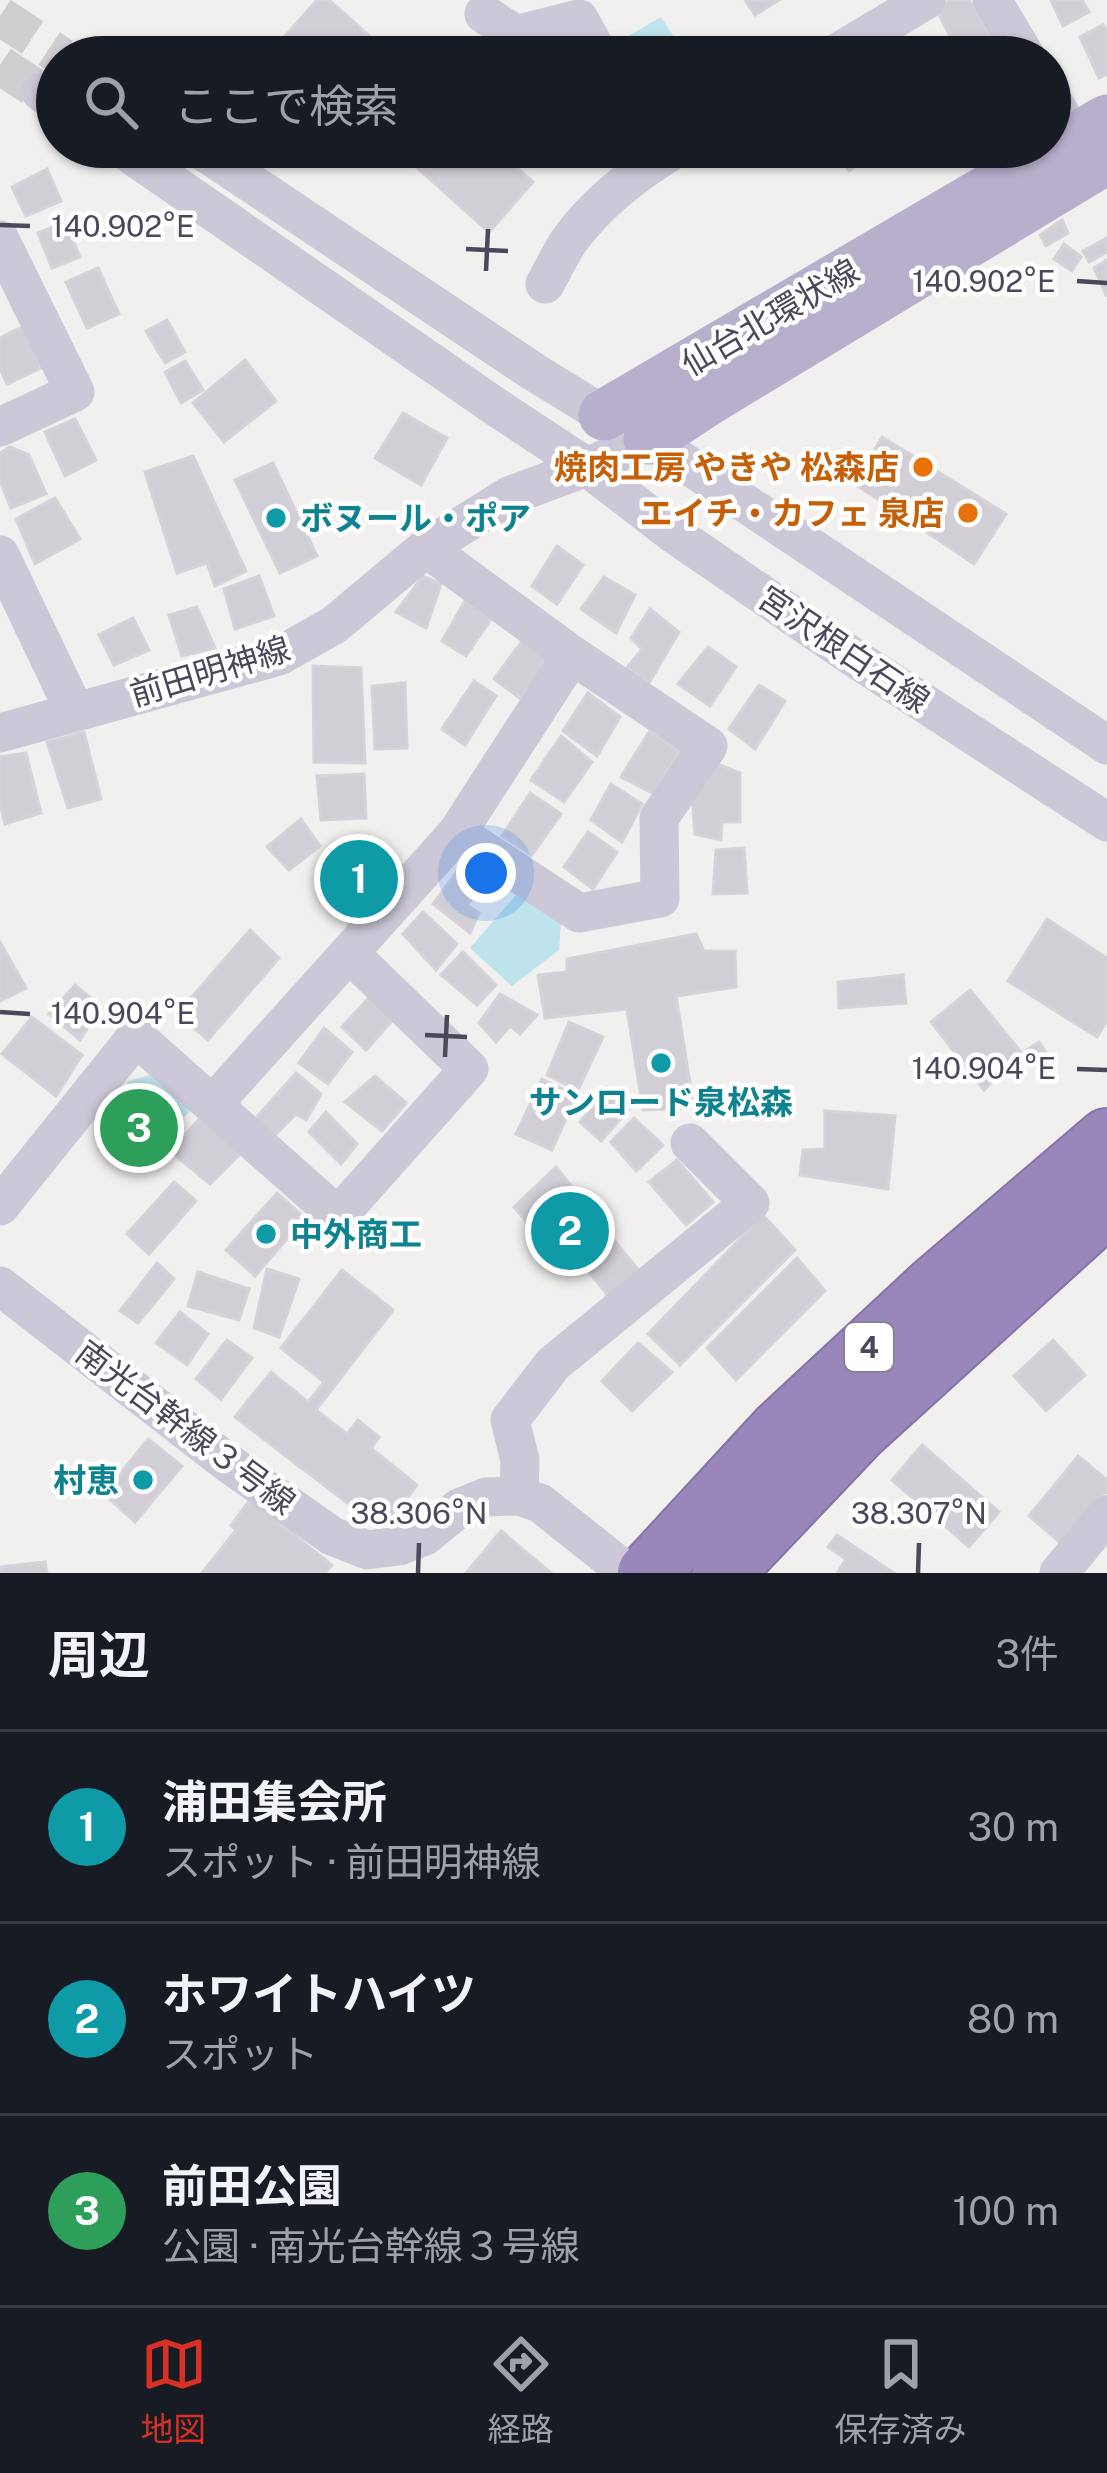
<!DOCTYPE html>
<html lang="ja">
<meta charset="utf-8">
<style>
:root{--surface:#171b24;--page:#242831;--text:#f1f3f6;--muted:#9ea1a6;--line:#363941;--accent:#d93025}
body{margin:0;font-family:"Public Sans","Noto Sans JP",sans-serif;background:var(--page);color:var(--text)}
.you{position:absolute;left:486px;top:873px;width:42px;height:42px;margin:-30px;border:9px solid #fff;border-radius:50%;background:#1a73e8;box-shadow:0 0 0 18px #1a73e833}
.badge{display:grid;place-items:center;width:78px;height:78px;border-radius:50%;background:var(--accent);color:#fff;font-size:39px;font-weight:700}
.pin{position:absolute;translate:-50% -50%;border:6px solid #fff;box-shadow:0 3px 12px #0006}
.list{margin:0;padding:0;list-style:none}
h2{display:flex;justify-content:space-between;align-items:center;height:156px;margin:0;padding:0 48px;font-size:51px}
h2 small{font-size:39px;font-weight:400;color:var(--muted)}
.list li{display:grid;grid-template-columns:78px 1fr auto;gap:36px;align-items:center;box-sizing:border-box;height:192px;padding:0 48px;border-top:3px solid var(--line)}
.list b{display:block;font-size:45px;white-space:nowrap}
.list p{margin:0;font-size:39px;white-space:nowrap;color:var(--muted)}
.list em{font-size:39px;font-style:normal;color:var(--muted)}
.icon{flex:none;width:66px;height:66px;fill:none;stroke:currentColor;stroke-width:2;stroke-linecap:round;stroke-linejoin:round}
.map{position:relative;flex:none;width:1107px;height:1573px;overflow:hidden}
.search{position:absolute;background:var(--surface);box-shadow:0 3px 9px #0004;left:36px;right:36px;top:36px;height:132px;display:flex;align-items:center;gap:30px;box-sizing:border-box;padding:0 42px;border-radius:66px;color:var(--muted);font-size:45px}
.sheet{height:732px;background:var(--surface)}
nav{display:flex;justify-content:space-around;align-items:center;box-sizing:border-box;height:168px;border-top:3px solid var(--line);background:var(--surface);font-size:33px;color:var(--muted)}
nav a{display:grid;justify-items:center;gap:6px}
nav .on{color:var(--accent)}
.map>svg:first-child{display:block}
.green{fill:#bee3ed}
.building{fill:#d2ced6;stroke:#d6d2d9;stroke-width:3}
.lines{fill:none;stroke-linecap:round;stroke-linejoin:round}
.minor-tunnel{stroke:#d0ced1;stroke-width:39;stroke-dasharray:39 20;stroke-linecap:butt}
.highway-casing{stroke:#8573a7;stroke-width:64}
.minor{stroke:#ccc8d8;stroke-width:39}
.major{stroke:#b8afcc;stroke-width:51}
.highway{stroke:#9987bb;stroke-width:60}
.ticks{fill:none;stroke:#4d475b;stroke-width:4.5}
.food-dot{fill:#e8710a;stroke:#fff;stroke-width:4.5}
.culture-dot{fill:#0f9aa8;stroke:#fff;stroke-width:4.5}
.labels{text-anchor:middle;dominant-baseline:central;stroke-width:9;stroke-linejoin:round;paint-order:stroke}
.shield{fill:#fff;stroke:#827e8c;stroke-width:3}
.shield-label{font-size:30px;font-weight:bold;fill:#4d475b}
.street-label{font-size:33px;fill:#4d475b;stroke:#fff}
.food-label{font-size:33px;font-weight:bold;fill:#c56008;stroke:#fff;text-anchor:end}
.culture-label{font-size:33px;font-weight:bold;fill:#0d838f;stroke:#fff;text-anchor:start}
.ticks-label{font-size:30px;text-anchor:middle;fill:#4d475b;stroke:#fff;stroke-width:9;stroke-linejoin:round;paint-order:stroke}
</style>
<div class="map">
<svg width="1107" height="1573" viewBox="0 0 1107 1573">
<rect width="100%" height="100%" fill="#f1f0ee"/>
<g class="green">
<polygon points="661,17 687,57 626,57 618,42"/>
<polygon points="517,894 561,922 559,950 512,986 470,948"/>
<polygon points="150,1075 194,1108 149,1148 97,1150 128,1081"/>
</g>
<g class="building">
<polygon points="317,0 329,0 393,57 293,57 278,44"/>
<polygon points="745,0 779,0 755,15"/>
<polygon points="950,0 969,0 1004,57 961,57 936,9"/>
<polygon points="1051,0 1082,0 1089,12 1063,26"/>
<polygon points="1103,25 1107,30 1107,74 1099,78 1080,37"/>
<polygon points="394,147 494,147 533,182 489,232"/>
<polygon points="832,147 879,147 880,148 849,171"/>
<polygon points="47,169 61,201 26,216 12,187"/>
<polygon points="1062,220 1068,233 1046,246 1040,235"/>
<polygon points="65,222 80,257 52,268 38,233"/>
<polygon points="1107,238 1107,252 1089,262 1083,251"/>
<polygon points="1064,244 1081,257 1072,271 1054,259"/>
<polygon points="1107,260 1107,297 1094,268"/>
<polygon points="98,268 119,314 87,328 66,282"/>
<polygon points="167,320 185,352 165,363 146,331"/>
<polygon points="24,326 41,368 7,384 0,369 0,338"/>
<polygon points="245,360 276,401 224,442 193,403"/>
<polygon points="185,361 203,390 181,403 165,372"/>
<polygon points="403,413 447,438 421,485 375,458"/>
<polygon points="75,419 96,460 65,476 45,432"/>
<polygon points="882,437 1006,514 974,564 855,484"/>
<polygon points="10,447 29,455 46,494 11,508 0,481 0,453"/>
<polygon points="193,456 246,571 215,586 207,563 177,573 145,472"/>
<polygon points="273,463 317,556 280,573 235,480"/>
<polygon points="55,498 80,539 35,564 16,519"/>
<polygon points="557,546 583,565 557,604 532,586"/>
<polygon points="259,576 274,616 235,629 224,589"/>
<polygon points="423,576 441,584 426,628 396,612"/>
<polygon points="604,577 635,595 616,633 581,609"/>
<polygon points="465,601 491,619 466,656 442,641"/>
<polygon points="197,607 215,648 182,656 169,615"/>
<polygon points="650,609 679,632 649,683 627,668 642,649 631,638"/>
<polygon points="133,618 149,650 114,665 99,635"/>
<polygon points="522,641 548,659 521,699 494,679"/>
<polygon points="708,647 736,667 710,706 678,684"/>
<polygon points="313,666 361,668 365,763 314,762"/>
<polygon points="474,681 496,696 465,745 442,729"/>
<polygon points="405,683 407,748 375,749 372,686"/>
<polygon points="759,685 785,701 755,749 729,729"/>
<polygon points="588,693 620,717 597,756 563,731"/>
<polygon points="84,732 101,799 68,808 47,742"/>
<polygon points="649,732 679,751 654,794 621,777"/>
<polygon points="561,736 592,762 564,802 531,780"/>
<polygon points="26,753 41,813 5,824 0,803 0,757"/>
<polygon points="717,764 740,773 740,822 722,822 721,840 695,834 692,797"/>
<polygon points="364,774 366,818 321,820 317,776"/>
<polygon points="611,784 642,804 622,842 591,820"/>
<polygon points="530,793 561,814 532,855 502,836"/>
<polygon points="301,819 320,846 289,870 267,847"/>
<polygon points="588,832 617,852 593,889 564,867"/>
<polygon points="369,836 401,865 348,922 318,893"/>
<polygon points="744,848 747,893 713,894 716,850"/>
<polygon points="464,862 487,879 467,905 479,913 470,933 433,904"/>
<polygon points="423,912 457,944 436,970 403,934"/>
<polygon points="1047,919 1107,958 1107,1021 1097,1037 1008,981"/>
<polygon points="250,930 279,958 208,1040 177,1014"/>
<polygon points="696,934 704,951 735,951 736,987 676,996 694,1108 643,1110 627,1009 545,1018 538,975 567,972 567,959"/>
<polygon points="0,942 26,988 0,1001"/>
<polygon points="463,952 496,985 477,1005 441,975"/>
<polygon points="903,975 906,1003 839,1008 838,982"/>
<polygon points="75,985 101,1007 80,1040 49,1014"/>
<polygon points="970,990 1021,1052 984,1090 931,1022"/>
<polygon points="374,992 399,1013 366,1050 342,1027"/>
<polygon points="500,994 537,1015 520,1034 510,1026 496,1042 479,1023"/>
<polygon points="32,1017 82,1055 56,1096 2,1054"/>
<polygon points="569,1022 603,1037 578,1090 547,1075"/>
<polygon points="324,1028 352,1052 328,1084 299,1063"/>
<polygon points="1039,1042 1054,1064 1041,1074 1027,1050"/>
<polygon points="296,1073 321,1094 306,1120 296,1114 274,1136 254,1120"/>
<polygon points="375,1076 406,1103 382,1131 345,1102"/>
<polygon points="542,1079 576,1096 552,1150 516,1134"/>
<polygon points="607,1087 632,1106 601,1141 580,1122"/>
<polygon points="825,1111 895,1116 888,1189 800,1175 803,1150 825,1149"/>
<polygon points="326,1112 357,1144 341,1164 309,1132"/>
<polygon points="200,1118 240,1154 210,1184 170,1151"/>
<polygon points="634,1118 663,1145 636,1171 611,1142"/>
<polygon points="677,1160 713,1202 686,1225 649,1182"/>
<polygon points="556,1167 639,1271 610,1298 575,1255 560,1262 514,1207"/>
<polygon points="174,1182 196,1201 149,1254 127,1234"/>
<polygon points="277,1193 305,1218 255,1276 226,1250"/>
<polygon points="763,1215 795,1250 680,1365 648,1334"/>
<polygon points="797,1258 825,1291 736,1380 707,1348"/>
<polygon points="157,1263 174,1279 138,1323 120,1311"/>
<polygon points="267,1269 299,1279 279,1337 254,1328"/>
<polygon points="342,1270 393,1310 316,1410 347,1434 358,1420 379,1437 371,1448 417,1485 388,1524 376,1525 235,1417 271,1372 308,1402 324,1382 281,1348"/>
<polygon points="198,1272 249,1289 239,1320 188,1306"/>
<polygon points="180,1312 208,1334 187,1365 156,1343"/>
<polygon points="227,1340 252,1358 221,1399 196,1379"/>
<polygon points="1053,1340 1085,1375 1046,1411 1014,1376"/>
<polygon points="638,1343 672,1372 632,1411 602,1381"/>
<polygon points="148,1439 182,1466 135,1522 104,1494"/>
<polygon points="922,1445 999,1512 969,1547 892,1480"/>
<polygon points="1078,1456 1107,1480 1107,1491 1063,1545 1029,1516"/>
<polygon points="250,1500 332,1565 325,1573 202,1573 236,1530 231,1525"/>
<polygon points="501,1531 551,1573 466,1573"/>
<polygon points="837,1535 894,1573 838,1572 846,1559 828,1547"/>
<polygon points="45,1562 47,1573 0,1573 0,1567"/>
</g>
<g class="lines">
<g class="minor-tunnel">
<polyline points="0,16 62,57"/>
<polyline points="0,65 41,92"/>
</g>
<defs>
<g id="highway">
<polyline points="648,1573 779,1431 935,1286 1107,1139"/>
<polyline points="723,1573 859,1430 1107,1205"/>
</g>
</defs>
<use href="#highway" class="highway-casing"/>
<g class="minor">
<polyline points="992,0 1026,57"/>
<polyline points="484,14 516,35 579,19 600,57"/>
<polyline points="830,57 926,0"/>
<polyline points="41,92 57,104"/>
<polyline points="1050,97 1075,138"/>
<polyline points="120,147 499,409 587,467 674,534 853,657 1107,822"/>
<polyline points="197,147 534,372 604,415 649,439 1107,745"/>
<polyline points="0,240 75,392 0,427"/>
<path d="M545 284C553 270 560 254 569 241 596 203 638 171 678 147"/>
<polyline points="426,548 572,655 708,746 659,818 660,898 579,913 457,833"/>
<polyline points="0,555 75,712"/>
<polyline points="0,733 279,656 334,625 426,548 509,496 587,467 649,439"/>
<polyline points="213,1104 457,833 572,655"/>
<polyline points="0,1206 136,1037 338,1216 469,1069 350,954"/>
<polyline points="0,1286 228,1463 332,1536 367,1550 399,1546 425,1536 459,1508 486,1497 519,1496 540,1503 628,1573"/>
<polyline points="519,1496 520,1460 510,1420 553,1364 750,1203 690,1143"/>
<polyline points="1059,1573 1107,1515"/>
</g>
<g class="major">
<polyline points="604,415 1107,120"/>
<polyline points="649,439 710,399 1101,162"/>
</g>
<use href="#highway" class="highway"/>
</g>
<path class="ticks" d="M0 225 30 226M466 249 508 251M486 271 488 229M1077 281 1107 283M0 1012 30 1014M425 1035 467 1037M445 1057 447 1015M1077 1069 1107 1070M418 1573 419 1543M918 1573 919 1543"/>
<g class="food-dot">
<circle cx="923" cy="467" r="12"/>
<circle cx="968" cy="513" r="12"/>
</g>
<g class="culture-dot">
<circle cx="276" cy="518" r="12"/>
<circle cx="661" cy="1063" r="12"/>
<circle cx="266" cy="1234" r="12"/>
<circle cx="143" cy="1480" r="12"/>
</g>
<g class="labels">
<rect class="shield" x="845" y="1323" width="48" height="48" rx="9"/>
<g class="shield-label">
<text x="869" y="1347">4</text>
</g>
<g class="street-label">
<text transform="translate(770 317) rotate(-30)">仙台北環状線</text>
<text transform="translate(844 649) rotate(34)">宮沢根白石線</text>
<text transform="translate(210 671) rotate(-17)">前田明神線</text>
<text transform="translate(186 1427) rotate(37)">南光台幹線３号線</text>
</g>
<g class="food-label">
<text x="899" y="467">焼肉工房 やきや 松森店</text>
<text x="944" y="513">エイチ・カフェ 泉店</text>
</g>
<g class="culture-label">
<text x="300" y="518">ボヌール・ポア</text>
<text x="661" y="1102" text-anchor="middle">サンロード泉松森</text>
<text x="290" y="1234">中外商工</text>
<text x="119" y="1480" text-anchor="end">村恵</text>
</g>
</g>
<g class="ticks-label">
<text x="123" y="237">140.902°E</text>
<text x="984" y="292">140.902°E</text>
<text x="123" y="1024">140.904°E</text>
<text x="984" y="1079">140.904°E</text>
<text x="419" y="1524">38.306°N</text>
<text x="919" y="1524">38.307°N</text>
</g>
</svg>
<div class="you"></div>
<div class="pin badge" style="left:359px;top:879px;background:#0f9aa8">1</div>
<div class="pin badge" style="left:570px;top:1231px;background:#0f9aa8">2</div>
<div class="pin badge" style="left:139px;top:1128px;background:#2e9e5b">3</div>
<div class="search"><svg class="icon" aria-label="search" viewBox="0 0 24 24"><circle cx="10" cy="10" r="6"/><path d="M15 15l6 6"/></svg>ここで検索</div>
</div>
<section class="sheet">
<h2>周辺<small>3件</small></h2>
<ul class="list">
<li><span class="badge" style="background:#0f9aa8">1</span><div><b>浦田集会所</b><p>スポット · 前田明神線</p></div><em>30 m</em></li>
<li><span class="badge" style="background:#0f9aa8">2</span><div><b>ホワイトハイツ</b><p>スポット</p></div><em>80 m</em></li>
<li><span class="badge" style="background:#2e9e5b">3</span><div><b>前田公園</b><p>公園 · 南光台幹線３号線</p></div><em>100 m</em></li>
</ul>
</section>
<nav>
<a class="on"><svg class="icon" aria-label="map" viewBox="0 0 24 24"><path d="M3 6l6-2 6 2 6-2v14l-6 2-6-2-6 2zM9 4v14M15 6v14"/></svg>地図</a>
<a><svg class="icon" aria-label="directions" viewBox="0 0 24 24"><path d="M12 3l9 9-9 9-9-9zM9 14v-3h6M13 9l2 2-2 2"/></svg>経路</a>
<a><svg class="icon" aria-label="saved" viewBox="0 0 24 24"><path d="M7 4h10v16l-5-4-5 4z"/></svg>保存済み</a>
</nav>
